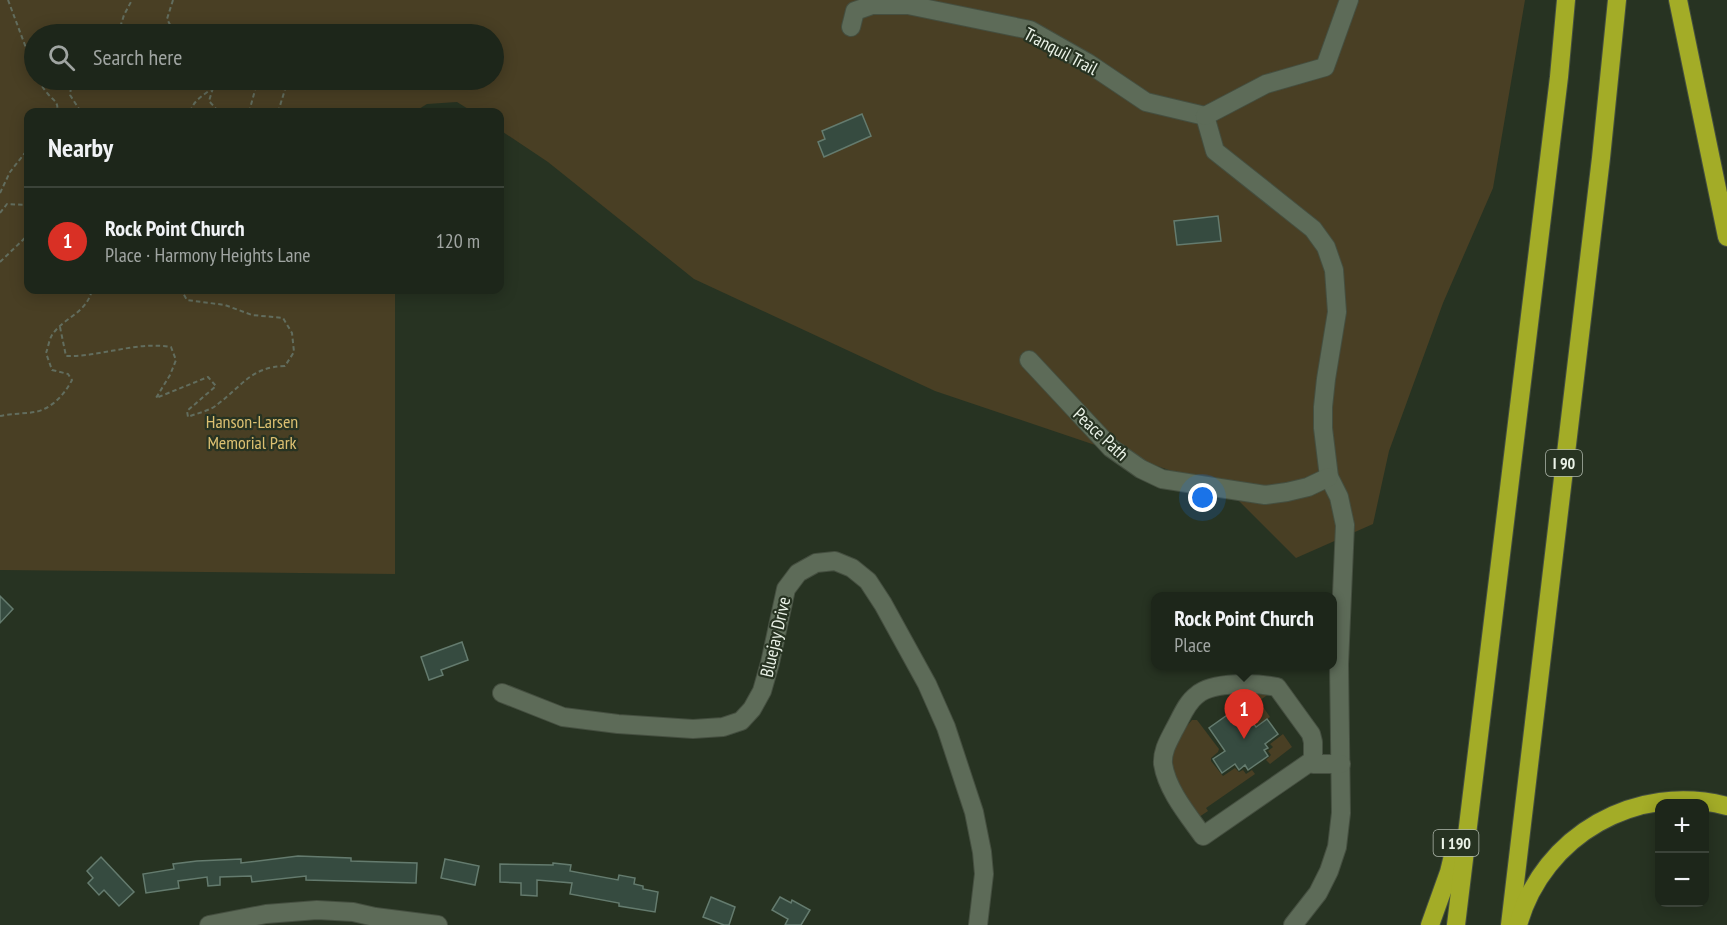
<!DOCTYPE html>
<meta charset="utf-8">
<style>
:root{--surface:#1d261a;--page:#2a3227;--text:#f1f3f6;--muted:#a0a5a2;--line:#3b4339;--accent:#d93025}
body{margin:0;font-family:"PT Sans Narrow",sans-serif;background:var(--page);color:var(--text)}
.controls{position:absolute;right:18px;bottom:18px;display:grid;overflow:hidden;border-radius:12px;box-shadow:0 3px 15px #0003}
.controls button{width:54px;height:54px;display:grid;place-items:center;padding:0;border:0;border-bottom:2px solid var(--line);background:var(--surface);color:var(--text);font:30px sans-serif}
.you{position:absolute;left:1203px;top:498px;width:21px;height:21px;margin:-15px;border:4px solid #fff;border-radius:50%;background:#1a73e8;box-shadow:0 0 0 9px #1a73e833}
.badge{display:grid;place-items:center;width:39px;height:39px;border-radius:50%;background:var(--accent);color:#fff;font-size:20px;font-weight:700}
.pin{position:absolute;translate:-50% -50px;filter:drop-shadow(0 2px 3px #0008)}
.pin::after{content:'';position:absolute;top:32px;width:21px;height:18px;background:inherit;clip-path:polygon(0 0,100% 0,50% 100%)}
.popup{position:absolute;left:1151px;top:592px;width:186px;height:78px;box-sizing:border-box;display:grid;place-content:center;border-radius:12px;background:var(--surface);filter:drop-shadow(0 2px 4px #0005);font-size:20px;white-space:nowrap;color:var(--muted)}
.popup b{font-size:22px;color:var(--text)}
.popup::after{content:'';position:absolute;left:50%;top:100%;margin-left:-12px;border:12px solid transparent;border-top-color:var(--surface)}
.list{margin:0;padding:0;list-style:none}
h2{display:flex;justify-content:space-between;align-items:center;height:78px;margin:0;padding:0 24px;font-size:26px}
h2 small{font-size:20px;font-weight:400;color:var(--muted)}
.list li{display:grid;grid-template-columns:39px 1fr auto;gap:18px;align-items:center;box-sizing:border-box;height:108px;padding:0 24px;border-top:2px solid var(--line)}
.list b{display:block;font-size:22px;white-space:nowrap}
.list p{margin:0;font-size:20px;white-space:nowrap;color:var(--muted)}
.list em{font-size:20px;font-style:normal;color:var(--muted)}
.icon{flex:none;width:33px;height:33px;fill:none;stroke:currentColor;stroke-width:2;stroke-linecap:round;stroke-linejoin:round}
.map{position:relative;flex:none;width:1727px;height:925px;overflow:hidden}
.search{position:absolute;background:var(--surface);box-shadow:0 3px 15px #0003;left:24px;top:24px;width:480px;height:66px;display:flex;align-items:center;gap:15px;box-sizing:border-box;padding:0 21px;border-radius:33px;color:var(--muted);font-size:22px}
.panel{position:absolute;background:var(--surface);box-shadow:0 3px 15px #0003;left:24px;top:108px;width:480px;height:186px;border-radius:12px}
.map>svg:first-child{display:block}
.green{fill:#493f24;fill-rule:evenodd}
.building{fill:#364b40;stroke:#647b6e;stroke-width:1.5}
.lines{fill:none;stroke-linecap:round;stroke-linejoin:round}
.minor-casing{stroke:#454f40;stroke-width:20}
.highway-casing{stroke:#454f40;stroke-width:20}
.path{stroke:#626d5e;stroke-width:2;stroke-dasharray:4.5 3;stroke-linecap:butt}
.minor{stroke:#5d6b58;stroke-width:18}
.highway{stroke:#a3ac27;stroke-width:18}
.labels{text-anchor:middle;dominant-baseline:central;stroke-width:4.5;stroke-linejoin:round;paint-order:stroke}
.shield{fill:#273322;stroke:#b0b9ad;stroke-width:1.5}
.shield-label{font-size:16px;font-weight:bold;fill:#ebf3e8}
.street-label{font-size:18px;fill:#ebf3e8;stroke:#273322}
.park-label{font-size:18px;fill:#dcc071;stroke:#273322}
</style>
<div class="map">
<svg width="1727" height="925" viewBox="0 0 1727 925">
<rect width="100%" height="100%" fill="#273322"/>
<g class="green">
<path d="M0 0H1525L1493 188 1443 303 1389 451 1373 524 1296 558 1228 490 935 391 694 279 548 162 500 130V112H473L457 102 427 104 414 112H28V290H395V574L0 570ZM34 34H494V80H34Z"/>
<polygon points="1251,692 1270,693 1259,701 1270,717 1256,727 1240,706 1239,699 1252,697"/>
<polygon points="1192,720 1197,720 1219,749 1218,752 1211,758 1211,761 1223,776 1235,768 1239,772 1243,770 1246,774 1252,770 1255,774 1206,808 1208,811 1199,817 1194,813 1168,764 1181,733"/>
<polygon points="1283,734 1292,747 1270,764 1266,760 1271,755 1268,751 1273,747 1270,744"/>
</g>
<g class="building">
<polygon points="862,114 871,136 824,157 818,142 825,139 822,131"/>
<polygon points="1218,216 1221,241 1177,245 1174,221"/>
<polygon points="0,596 13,609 0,623"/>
<polygon points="462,642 468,660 441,670 443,675 429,680 421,657"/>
<polygon points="1240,706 1256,727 1267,719 1278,734 1265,744 1268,748 1264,750 1268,756 1248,770 1245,765 1239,770 1235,764 1222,773 1213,759 1225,751 1209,728"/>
<polygon points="298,856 351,858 351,861 417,863 416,883 306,880 306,876 252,882 251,876 220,877 220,885 208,886 207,877 178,881 179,888 146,893 143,874 174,869 173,864 197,861 241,859 241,863"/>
<polygon points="101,857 134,892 119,906 104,890 99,895 88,883 93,878 87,871"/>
<polygon points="445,859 479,866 475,885 441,878"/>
<polygon points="553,863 571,865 570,871 618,880 619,875 635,878 634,884 643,886 643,889 658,892 655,912 619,906 619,903 570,894 572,883 537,880 537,896 521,895 521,883 500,882 500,864 553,865"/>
<polygon points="711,897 735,907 729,925 724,925 703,917"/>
<polygon points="780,897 791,903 792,900 810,910 801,925 785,925 788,919 772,910"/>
</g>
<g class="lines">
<defs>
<g id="minor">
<polyline points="851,27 855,11 872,5 908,5 1030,30 1088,63 1146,102 1205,116"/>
<polyline points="1205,116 1215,151 1313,229 1326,247 1334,270 1337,312 1326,379 1323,407 1323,428 1329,477 1339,497 1345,525 1339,664 1341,813 1337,847 1329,871 1318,893 1293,925"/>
<polyline points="1205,116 1266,84 1325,67 1349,0"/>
<polyline points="1029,360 1111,448 1141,469 1162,479 1265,495 1287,492 1308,487 1329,477"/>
<polyline points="502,693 563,717 618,724 693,729 723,727 741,721 752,709 762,691 770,663 786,589 798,573 816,563 835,561 852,568 868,581 883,604 927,684 946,727 974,812 982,852 984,874 978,925"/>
<path d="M1313 760 1203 836C1188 815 1167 790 1163 764 1162 751 1169 740 1174 730 1181 718 1186 703 1197 695 1213 681 1257 683 1277 687L1311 734 1313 742V764H1341"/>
<polyline points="209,925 266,914 317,910 353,912 375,917 438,925"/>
</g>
<g id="highway">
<polyline points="1678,0 1727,237"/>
<polyline points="1430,925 1449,872 1456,843"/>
<polyline points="1456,925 1559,77 1566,0"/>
<polyline points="1510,925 1601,158 1617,0"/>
<path d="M1518 925C1543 835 1637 782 1727 806"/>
</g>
</defs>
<use href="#minor" class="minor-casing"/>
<use href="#highway" class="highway-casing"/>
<g class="path">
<polyline points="8,0 34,69"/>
<polyline points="173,0 167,19 175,34"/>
<polyline points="118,34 124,15 132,0"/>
<path d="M186 34C197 30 207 31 216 26L219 34"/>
<path d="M38 80C41 84 44 90 48 94 54 101 59 102 57 112"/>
<polyline points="72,80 70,95 81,112"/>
<polyline points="213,88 209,101 219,112"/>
<path d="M191 112C191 102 205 94 213 88V80"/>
<polyline points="249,112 257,83 261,80"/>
<polyline points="278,112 288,80"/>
<polyline points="0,193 10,172 28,149"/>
<polyline points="0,213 7,204 25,205 28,203"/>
<polyline points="0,262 28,235"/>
<path d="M60 327 66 356C101 357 136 341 171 347L176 360 170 375 156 398 208 377 216 386 187 411 188 417C197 413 210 411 218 404 243 385 251 367 285 366L294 352 292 333 283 318 252 315 225 305 187 300 183 293 186 290"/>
<path d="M0 416C12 413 33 414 42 410 56 404 65 393 72 380L68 374 52 370 46 353C48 348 49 340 52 335 64 317 86 314 92 290"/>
</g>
<use href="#minor" class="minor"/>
<use href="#highway" class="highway"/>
</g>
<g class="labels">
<g class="shield">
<rect x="1546" y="450" width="36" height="26" rx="4.5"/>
<rect x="1433.5" y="830" width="45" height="26" rx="4.5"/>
</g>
<g class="shield-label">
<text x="1564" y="463">I 90</text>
<text x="1456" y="843">I 190</text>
</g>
<g class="street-label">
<text transform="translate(1061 51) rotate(28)">Tranquil Trail</text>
<text transform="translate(1101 434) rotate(43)">Peace Path</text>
<text transform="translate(775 637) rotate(-77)">Bluejay Drive</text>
</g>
<g class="park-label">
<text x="252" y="421">Hanson-Larsen<tspan x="252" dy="21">Memorial Park</tspan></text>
</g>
</g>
</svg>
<div class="controls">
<button>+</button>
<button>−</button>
</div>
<div class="you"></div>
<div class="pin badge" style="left:1244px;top:739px">1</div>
<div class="popup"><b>Rock Point Church</b>Place</div>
<div class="search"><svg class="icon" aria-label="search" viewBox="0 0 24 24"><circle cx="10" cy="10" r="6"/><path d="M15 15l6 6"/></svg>Search here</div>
<section class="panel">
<h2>Nearby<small></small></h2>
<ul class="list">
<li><span class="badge">1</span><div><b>Rock Point Church</b><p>Place · Harmony Heights Lane</p></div><em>120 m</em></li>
</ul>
</section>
</div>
